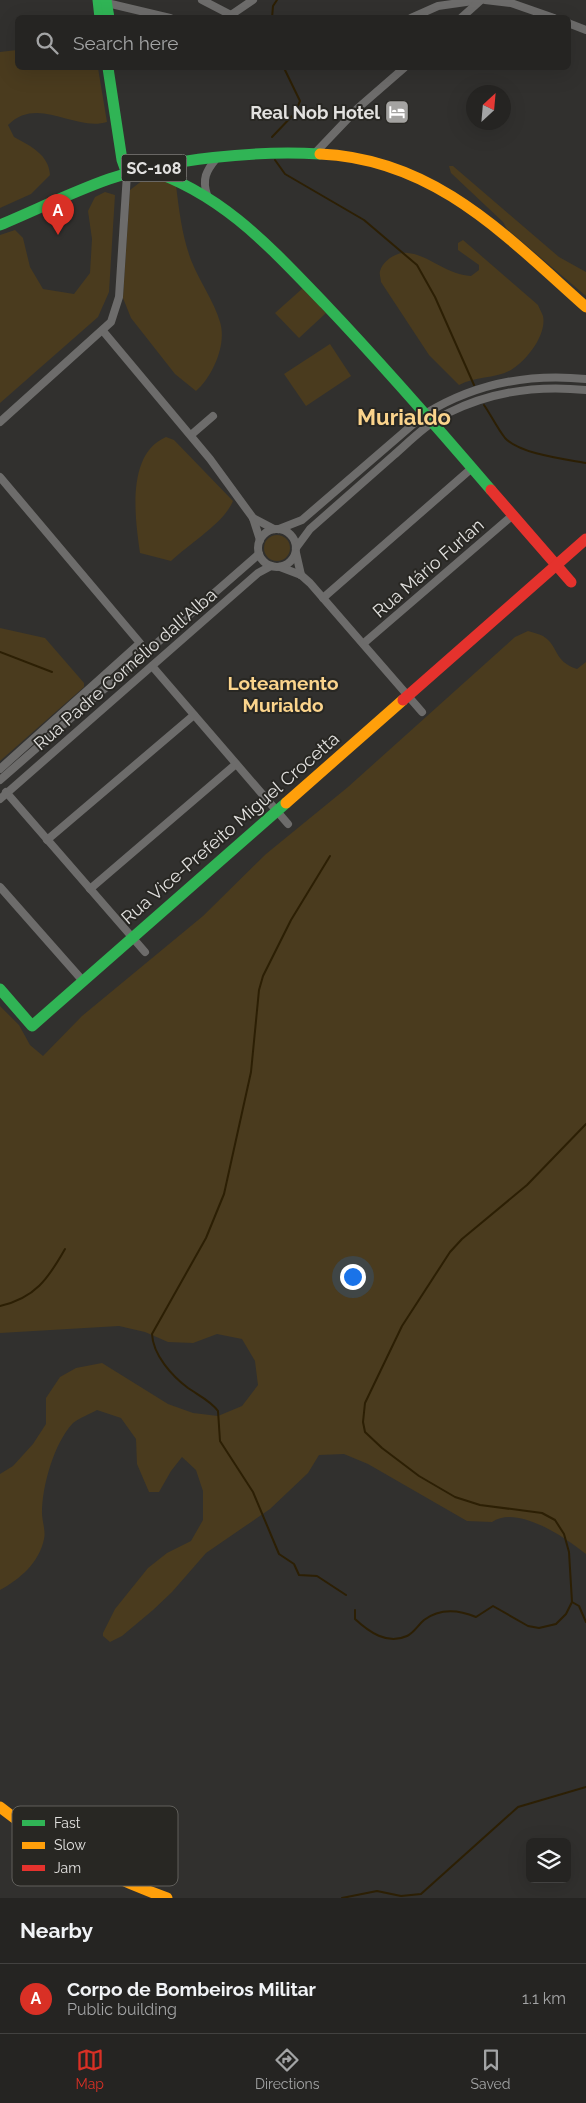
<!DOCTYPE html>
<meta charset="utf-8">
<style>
:root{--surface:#252422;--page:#2d2c2a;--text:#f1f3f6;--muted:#a3a4a5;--line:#424140;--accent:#d93025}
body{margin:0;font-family:Raleway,sans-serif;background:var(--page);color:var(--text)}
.controls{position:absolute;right:15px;bottom:15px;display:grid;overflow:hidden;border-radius:8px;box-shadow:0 5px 20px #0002}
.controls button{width:45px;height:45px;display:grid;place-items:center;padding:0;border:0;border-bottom:1px solid var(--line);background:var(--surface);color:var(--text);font:25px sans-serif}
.compass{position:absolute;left:466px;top:85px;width:45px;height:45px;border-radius:50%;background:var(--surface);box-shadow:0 5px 20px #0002;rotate:26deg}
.you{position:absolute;left:352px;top:1276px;width:18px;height:18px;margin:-12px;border:4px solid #fff;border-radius:50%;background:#1a73e8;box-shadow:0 0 0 8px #1a73e833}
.badge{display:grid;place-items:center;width:32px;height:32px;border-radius:50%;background:var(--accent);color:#fff;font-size:16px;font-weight:700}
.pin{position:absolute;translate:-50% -41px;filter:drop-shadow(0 1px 2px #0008)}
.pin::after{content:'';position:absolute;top:26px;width:18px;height:15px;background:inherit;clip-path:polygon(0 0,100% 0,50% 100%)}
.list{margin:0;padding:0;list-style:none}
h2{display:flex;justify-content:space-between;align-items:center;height:65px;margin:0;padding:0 20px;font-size:21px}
h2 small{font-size:16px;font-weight:400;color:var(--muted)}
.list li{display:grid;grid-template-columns:32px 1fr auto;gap:15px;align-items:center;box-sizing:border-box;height:70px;padding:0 20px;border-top:1px solid var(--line)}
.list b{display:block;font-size:19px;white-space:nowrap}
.list p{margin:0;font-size:16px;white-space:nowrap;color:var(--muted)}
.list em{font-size:16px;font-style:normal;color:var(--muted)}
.icon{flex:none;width:28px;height:28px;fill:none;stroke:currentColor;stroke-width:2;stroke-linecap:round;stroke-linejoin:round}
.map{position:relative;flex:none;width:586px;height:1898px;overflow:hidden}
.search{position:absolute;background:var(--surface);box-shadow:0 5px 20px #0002;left:15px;right:15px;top:15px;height:55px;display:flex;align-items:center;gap:12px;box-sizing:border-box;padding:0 18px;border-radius:8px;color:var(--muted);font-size:19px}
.sheet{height:135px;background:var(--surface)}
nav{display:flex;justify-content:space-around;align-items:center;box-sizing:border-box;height:70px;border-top:1px solid var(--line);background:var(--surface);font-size:14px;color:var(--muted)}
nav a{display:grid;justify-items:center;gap:2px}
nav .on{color:var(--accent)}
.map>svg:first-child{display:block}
.green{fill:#4a3b1e}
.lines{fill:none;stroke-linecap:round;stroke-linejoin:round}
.stream{stroke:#2c1f04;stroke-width:2}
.street{stroke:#6d6c6b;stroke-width:8}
.fast{stroke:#30b455;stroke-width:11}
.slow{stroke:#ff9f0a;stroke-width:11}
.jam{stroke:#e5322d;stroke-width:11}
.labels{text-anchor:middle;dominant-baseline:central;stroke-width:4;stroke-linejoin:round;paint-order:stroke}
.shield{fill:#282723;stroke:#aaa9a7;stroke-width:1}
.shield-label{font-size:16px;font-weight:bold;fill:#e2e1df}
.poi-label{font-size:18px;font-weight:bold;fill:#e2e1df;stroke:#282723;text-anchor:end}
.street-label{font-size:18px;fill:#e2e1df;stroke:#282723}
.neighbourhood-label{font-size:19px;font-weight:bold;fill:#fbd48c;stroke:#282723}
.district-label{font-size:22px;font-weight:bold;fill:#fbd48c;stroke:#282723}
.key{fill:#282723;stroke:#605f5b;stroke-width:1}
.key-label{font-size:14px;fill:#e2e1df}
</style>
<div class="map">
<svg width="586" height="1898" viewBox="0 0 586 1898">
<rect width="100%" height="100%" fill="#31302e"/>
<g class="green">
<path d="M17 50 18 68H98L107 122C75 132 38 95 8 125L14 137C31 146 49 155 50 175L31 194 0 208V52Z"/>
<polygon points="449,166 453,166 559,257 586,272 586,296 507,229 503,222 451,173"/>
<path d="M147 177H155L176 185C179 210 182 236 191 260 199 281 214 301 220 322 227 344 213 376 196 391L175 374 131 318 123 298 130 190Z"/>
<polygon points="105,192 115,195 109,292 98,317 0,403 0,235 15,230 23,238 30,267 43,289 74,294 90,273 92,239 88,211 95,197"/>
<path d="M463 240 538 305C539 308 542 313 543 316 547 335 526 361 511 370 495 379 475 376 459 385L429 355 381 282C381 279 379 274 380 271 383 260 398 251 408 253 429 255 445 274 471 276L479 270V265L458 250V243Z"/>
<polygon points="303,288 326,313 299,338 275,313"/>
<polygon points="330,344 351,376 306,406 284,374"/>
<path d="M166 437 174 440 233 501C224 523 190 543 171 561L140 553C135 518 126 454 166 437Z"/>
<circle cx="277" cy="548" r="13"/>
<polygon points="0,628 45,638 84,683 84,687 0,761"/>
<path d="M528 631C532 632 539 634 543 636 559 646 553 661 577 669L586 662V1554C566 1538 517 1504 492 1522L467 1521 368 1464 344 1454 319 1455 308 1473 270 1509 206 1553 172 1592 153 1610 122 1636 110 1642 103 1636V1633L115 1609 148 1568 167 1553 191 1541 203 1520V1491L196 1470 182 1457 171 1471 159 1492H149L137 1464 136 1439 121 1418 97 1410C90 1414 79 1418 73 1423 54 1443 42 1486 42 1513 42 1521 46 1531 44 1539 39 1563 20 1579 0 1590V1474L13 1466 33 1444 46 1424V1398L60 1377 76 1368 102 1363 168 1404 193 1413 218 1416 242 1406 258 1385 255 1361 242 1339 217 1334 193 1343 168 1342 145 1332 119 1326 0 1333V1006L19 1025 30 1045 43 1056 82 1016 203 916 266 854 348 787 515 637Z"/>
</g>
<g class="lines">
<g class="stream">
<polyline points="272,18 273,6 277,0"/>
<polyline points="272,137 295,113 300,101 284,68"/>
<polyline points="275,160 285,174 364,220 417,265 435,297 474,385"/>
<path d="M484 405C491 415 497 428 505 438 520 454 564 459 586 463"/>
<polyline points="0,652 52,672"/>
<path d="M330 856 291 920 263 976 259 990 251 1072 224 1194 206 1238 152 1334C153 1355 172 1376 188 1388 198 1395 211 1401 218 1411L220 1441 253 1492 279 1554 294 1564 299 1575 317 1576 346 1595"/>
<path d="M0 1306C35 1298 48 1279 65 1249"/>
<polyline points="572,1602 579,1606 586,1622"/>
<path d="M355 1610V1619C369 1632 387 1645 407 1636 414 1633 418 1625 424 1620 440 1608 459 1610 476 1617L493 1606 528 1626 539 1628 556 1624 566 1614 572 1602 569 1552 564 1534 555 1520 542 1513 480 1505 455 1497 419 1476 382 1448 365 1432 363 1422 365 1403 402 1326 450 1252 462 1239 527 1185 586 1124"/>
<polyline points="342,1898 377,1891 401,1896 421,1894 518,1807 586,1787"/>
</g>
<g class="street">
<polyline points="202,0 231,15"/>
<polyline points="485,0 511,3 554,18"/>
<polyline points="103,2 170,18"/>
<polyline points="228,17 253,0"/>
<polyline points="411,18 438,6 480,0"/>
<polyline points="461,18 481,0"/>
<polyline points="568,23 586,30"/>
<polyline points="317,151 358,108 404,68"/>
<path d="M207 195C202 179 206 171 216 159"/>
<polyline points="103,331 210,459 253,518 260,540"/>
<polyline points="0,422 111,322 119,297 127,174"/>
<polyline points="191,435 213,416"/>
<polyline points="0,477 140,643 0,769"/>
<polyline points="253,518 274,529"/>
<path d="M279 529 302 520 425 414C474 384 528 373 586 379"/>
<circle cx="277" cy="548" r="19"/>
<path d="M296 548 310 529C338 504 366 480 394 455 411 440 428 423 448 413 492 391 538 385 586 390"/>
<polyline points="296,553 301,575"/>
<polyline points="280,567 301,575 310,583 422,712"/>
<polyline points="323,598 472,468"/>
<polyline points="364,643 513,515"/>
<polyline points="152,666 288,824"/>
<polyline points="0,780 259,554"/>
<polyline points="6,792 145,952"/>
<polyline points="0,799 258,573 271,566"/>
<polyline points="47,840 194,715"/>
<polyline points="0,887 83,981"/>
<polyline points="90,889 236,764"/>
</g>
<g class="fast">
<polyline points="98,0 100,18"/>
<polyline points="106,0 109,18"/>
<polyline points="108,68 122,160 127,174"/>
<path d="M146 169C222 193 271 248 325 304 382 364 437 427 491 490"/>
<path d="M0 225C36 210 72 192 109 179 170 159 256 150 320 154"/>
<polyline points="0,989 32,1026 286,803"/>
</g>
<g class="slow">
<path d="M320 154C435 159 506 236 586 307"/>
<polyline points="286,803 403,700"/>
<path d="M0 1807C51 1848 106 1876 167 1898"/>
</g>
<g class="jam">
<polyline points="491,490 571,582"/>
<polyline points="403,700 586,539"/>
</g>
</g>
<defs>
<symbol id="hotel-square" viewBox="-11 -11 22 22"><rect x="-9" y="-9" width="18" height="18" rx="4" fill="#a4a3a1" stroke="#282723"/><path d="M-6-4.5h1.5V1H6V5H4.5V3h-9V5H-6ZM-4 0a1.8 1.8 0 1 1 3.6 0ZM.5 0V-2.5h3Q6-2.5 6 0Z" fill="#fff"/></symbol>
</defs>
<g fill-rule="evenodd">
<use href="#hotel-square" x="383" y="98" width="28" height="28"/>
</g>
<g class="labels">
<rect class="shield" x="121.5" y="154.5" width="65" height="27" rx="4"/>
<g class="shield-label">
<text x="154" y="168">SC-108</text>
</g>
<g class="poi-label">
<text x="380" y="112">Real Nob Hotel</text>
</g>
<g class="street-label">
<text transform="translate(428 568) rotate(-41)">Rua Mário Furlan</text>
<text transform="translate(125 669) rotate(-41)">Rua Padre Cornélio dall'Alba</text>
<text transform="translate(230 828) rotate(-41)">Rua Vice-Prefeito Miguel Crocetta</text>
</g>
<g class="neighbourhood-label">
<text x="283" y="683">Loteamento<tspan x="283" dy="22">Murialdo</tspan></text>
</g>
<g class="district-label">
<text x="404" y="417">Murialdo</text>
</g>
</g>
<rect x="12" y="1806" width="166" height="80" rx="8" class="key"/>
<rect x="22" y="1820" width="23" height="6" fill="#30b455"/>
<rect x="22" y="1842" width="23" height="7" fill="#ff9f0a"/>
<rect x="22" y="1865" width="23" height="6" fill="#e5322d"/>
<g class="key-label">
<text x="54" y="1828">Fast</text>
<text x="54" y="1850">Slow</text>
<text x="54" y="1873">Jam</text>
</g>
</svg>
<div class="controls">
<button><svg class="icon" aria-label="layers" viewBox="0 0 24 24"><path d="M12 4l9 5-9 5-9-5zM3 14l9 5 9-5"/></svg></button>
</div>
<svg class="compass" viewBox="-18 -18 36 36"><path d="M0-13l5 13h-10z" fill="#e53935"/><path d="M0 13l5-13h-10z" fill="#a3a4a5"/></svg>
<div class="you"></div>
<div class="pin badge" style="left:58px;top:235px">A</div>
<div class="search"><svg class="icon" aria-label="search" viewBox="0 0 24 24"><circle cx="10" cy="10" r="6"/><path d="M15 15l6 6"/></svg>Search here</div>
</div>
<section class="sheet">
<h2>Nearby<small></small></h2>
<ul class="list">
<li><span class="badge">A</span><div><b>Corpo de Bombeiros Militar</b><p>Public building</p></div><em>1.1 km</em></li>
</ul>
</section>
<nav>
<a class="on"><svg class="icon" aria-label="map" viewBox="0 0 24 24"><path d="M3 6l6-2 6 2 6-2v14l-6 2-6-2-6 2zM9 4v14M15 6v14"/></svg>Map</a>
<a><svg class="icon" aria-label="directions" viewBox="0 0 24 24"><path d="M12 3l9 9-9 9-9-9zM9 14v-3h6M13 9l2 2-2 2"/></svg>Directions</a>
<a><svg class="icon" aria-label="saved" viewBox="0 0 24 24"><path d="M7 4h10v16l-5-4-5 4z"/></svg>Saved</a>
</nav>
